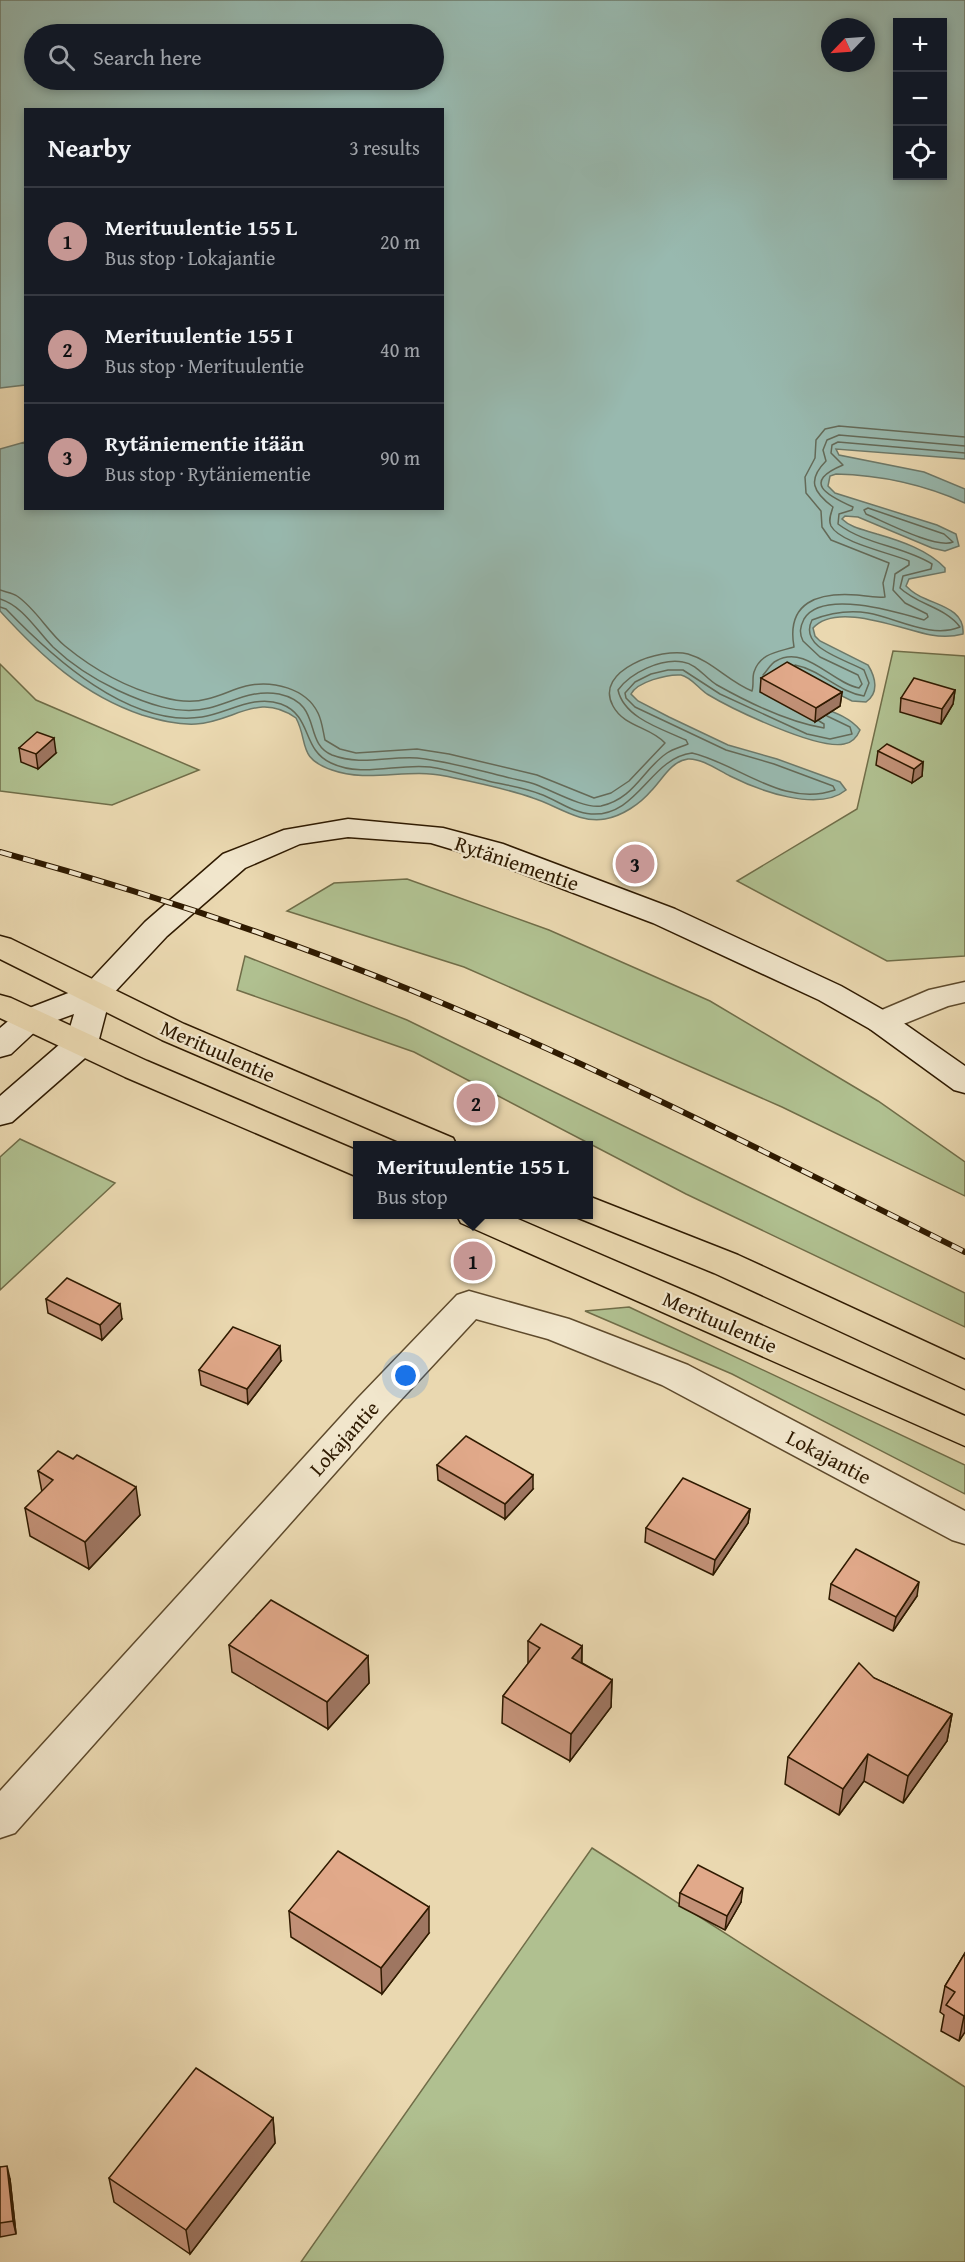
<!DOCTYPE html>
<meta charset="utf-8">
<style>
:root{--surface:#171b24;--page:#242831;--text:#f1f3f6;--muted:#9ea1a6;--line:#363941;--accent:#c59692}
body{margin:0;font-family:"Gentium Book Plus",serif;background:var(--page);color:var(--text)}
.controls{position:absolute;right:18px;top:18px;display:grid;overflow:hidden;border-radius:0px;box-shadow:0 3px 9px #0003}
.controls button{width:54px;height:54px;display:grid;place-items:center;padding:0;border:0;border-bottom:2px solid var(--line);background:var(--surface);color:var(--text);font:30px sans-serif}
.compass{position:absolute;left:821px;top:18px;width:54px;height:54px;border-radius:50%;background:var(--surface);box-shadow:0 3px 9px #0003;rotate:245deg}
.you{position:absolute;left:406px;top:1376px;width:21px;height:21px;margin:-15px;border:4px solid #fff;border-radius:50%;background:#1a73e8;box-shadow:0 0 0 9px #1a73e833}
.badge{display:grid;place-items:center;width:39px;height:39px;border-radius:50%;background:var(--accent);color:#111;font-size:20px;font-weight:700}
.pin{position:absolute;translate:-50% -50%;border:3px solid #fff;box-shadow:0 2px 6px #0006}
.popup{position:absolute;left:353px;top:1141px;width:240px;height:78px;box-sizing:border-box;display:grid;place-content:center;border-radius:0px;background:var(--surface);filter:drop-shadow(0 2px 4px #0005);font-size:20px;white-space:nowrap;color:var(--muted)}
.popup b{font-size:22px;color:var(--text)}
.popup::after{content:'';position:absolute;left:50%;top:100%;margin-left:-12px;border:12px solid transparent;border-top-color:var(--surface)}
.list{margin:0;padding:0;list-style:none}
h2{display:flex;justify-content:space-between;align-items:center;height:78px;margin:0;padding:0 24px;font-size:26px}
h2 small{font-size:20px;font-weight:400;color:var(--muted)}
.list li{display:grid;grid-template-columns:39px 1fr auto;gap:18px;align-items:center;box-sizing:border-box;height:108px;padding:0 24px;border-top:2px solid var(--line)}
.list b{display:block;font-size:22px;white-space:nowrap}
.list p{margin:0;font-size:20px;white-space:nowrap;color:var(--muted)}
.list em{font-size:20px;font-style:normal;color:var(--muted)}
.icon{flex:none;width:33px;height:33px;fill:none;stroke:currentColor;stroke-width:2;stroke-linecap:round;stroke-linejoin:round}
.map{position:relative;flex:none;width:965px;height:2262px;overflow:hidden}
.search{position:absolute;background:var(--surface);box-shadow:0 3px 9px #0003;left:24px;top:24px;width:420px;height:66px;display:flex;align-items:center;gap:15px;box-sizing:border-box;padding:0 21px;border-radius:33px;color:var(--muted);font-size:22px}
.panel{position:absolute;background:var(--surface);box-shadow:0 3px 9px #0003;left:24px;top:108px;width:420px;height:402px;border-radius:0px}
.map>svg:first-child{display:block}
.green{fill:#b0c090;stroke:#706d48;stroke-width:1.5}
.water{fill:#98b9af;stroke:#6e7969;stroke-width:1.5;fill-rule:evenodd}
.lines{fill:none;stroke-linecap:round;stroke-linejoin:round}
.shore{stroke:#646a58;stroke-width:1.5}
.street-casing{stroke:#5e4a2c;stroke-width:3}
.secondary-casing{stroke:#2f1a00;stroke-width:3}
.primary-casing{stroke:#2f1a00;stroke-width:3}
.street{fill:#f1e6cc;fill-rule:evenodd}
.secondary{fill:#f1e6cc;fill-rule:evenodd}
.primary{fill:#ead8b0;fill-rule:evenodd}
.rail-casing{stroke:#2f1a00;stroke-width:6}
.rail{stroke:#f1e6cc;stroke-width:4;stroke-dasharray:12;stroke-linecap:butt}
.wall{fill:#c29177;stroke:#2f1a00;stroke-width:1.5}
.shaded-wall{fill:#9e7661;stroke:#2f1a00;stroke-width:1.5}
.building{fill:#e1a98a;stroke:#2f1a00;stroke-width:1.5}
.labels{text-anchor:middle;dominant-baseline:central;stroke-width:4.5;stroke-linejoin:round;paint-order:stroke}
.street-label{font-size:21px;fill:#2f1a00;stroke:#f1e6cc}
</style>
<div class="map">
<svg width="965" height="2262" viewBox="0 0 965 2262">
<rect width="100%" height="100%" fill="#ead8b0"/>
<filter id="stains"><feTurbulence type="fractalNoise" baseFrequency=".00333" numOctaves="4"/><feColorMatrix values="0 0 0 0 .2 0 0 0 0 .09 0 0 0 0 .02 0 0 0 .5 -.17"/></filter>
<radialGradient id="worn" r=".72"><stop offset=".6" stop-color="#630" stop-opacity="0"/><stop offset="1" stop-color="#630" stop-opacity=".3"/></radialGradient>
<g class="green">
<polygon points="893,651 965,656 965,956 887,961 737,881 857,809"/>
<polygon points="0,664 36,700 199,770 112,805 0,791"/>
<polygon points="407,879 549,930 710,1001 878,1101 965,1162 965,1196 782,1107 464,967 287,911 334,883"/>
<polygon points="245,956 407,1020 965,1293 965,1327 686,1194 414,1052 237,990"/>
<polygon points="20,1139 115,1183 0,1290 0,1157"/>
<polygon points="629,1307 965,1465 965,1494 732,1374 585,1311"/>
<polygon points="592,1848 965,2087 965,2262 301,2262"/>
</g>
<path class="water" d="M0 0H965V459L836 449 839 455 924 472 965 489V503C925 485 880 475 836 474L830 476 828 486 835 493 937 525 956 534 959 546 945 551 932 548 858 517 845 516 842 519C851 528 865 530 877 534 901 541 928 550 945 568V572L909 579 906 586C912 592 918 596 926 599 941 606 965 611 963 634 952 637 942 637 931 635 903 630 837 601 813 628L815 636 820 641 868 665C876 678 879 693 866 702L852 701 832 691 810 703C827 710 848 715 860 730 857 737 853 743 844 744 817 750 732 709 707 694 698 688 691 677 681 675 667 674 637 682 631 694L638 701 669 717 728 745 777 759 840 782 846 790C818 813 758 790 730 776 718 770 701 758 688 759 671 761 662 780 651 791 640 804 622 816 605 819 580 824 556 805 533 798 505 788 474 782 445 776 408 768 368 783 332 770 297 758 309 743 296 718 258 691 234 722 196 724 177 725 159 720 142 715 83 695 41 656 0 611V449L25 442 26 508H442V110H26L25 385 0 388ZM898 22H942V176H898ZM830 27H866V63H830ZM34 34H434V80H34Z"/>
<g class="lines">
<g class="shore">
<path d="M868 508 944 534 953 542C936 549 885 522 866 514L864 510Z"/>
<path d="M0 590C5 592 13 593 17 596 36 609 48 632 65 646 93 669 127 688 162 697 176 701 193 703 207 699 221 696 233 689 246 686 272 680 306 688 318 713 322 721 323 731 325 740L340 749 356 753 417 749 449 754 537 775 594 798 611 793 629 781 665 743C651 727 624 727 613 706 593 670 662 647 688 654 712 661 729 682 752 691 754 685 752 678 754 672 760 653 778 652 794 647 786 602 818 592 857 595 866 596 875 598 885 597L883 583 889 563 831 540 822 527 821 511 806 493 805 477 815 458 816 440 825 429 839 426 965 437"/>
<path d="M0 599C23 606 37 631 53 647 72 665 94 679 117 690 145 703 178 716 209 708 233 702 253 689 279 694 324 704 302 742 332 755 361 766 387 756 417 758 447 761 477 770 506 777 516 780 527 781 537 785 553 791 585 809 601 806 635 798 642 770 667 753 673 749 681 747 688 744L686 740C662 729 624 718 618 690 630 673 661 658 683 662 697 664 705 678 717 685 749 703 788 722 824 728V724L819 721"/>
<path d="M0 607 6 609C52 657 129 728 202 717 228 713 254 694 281 704 313 716 301 749 331 763 362 778 398 763 430 767 450 770 468 776 488 781 505 785 523 787 540 794 557 800 573 813 591 814 638 817 650 758 692 753 739 764 783 808 835 790L833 786 774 764 726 750 635 707 626 698 625 693 635 682 651 674 668 670H683L720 694 807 734 830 739 852 734 850 727 827 716"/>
<path d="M795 665C821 670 838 692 864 696L869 683 864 670C845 659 798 648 812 620 830 613 849 610 868 613 897 618 931 639 960 627 945 607 918 605 900 588L903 576 931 569 932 564C903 546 866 545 838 524L839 514 852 510 853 507C826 495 802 482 843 465L831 453 832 445 838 442 965 453"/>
<path d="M763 675C767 671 771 663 776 661 805 644 832 683 859 688L862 684 858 675 820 657 803 641C799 633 800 627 804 619 822 589 897 612 924 620L928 617 927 614 905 603 893 590 895 574 909 565V561C891 553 840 543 831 526 828 520 831 513 833 507 813 492 807 480 826 461L823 450 827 440 839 435 965 446"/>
</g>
<defs>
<g id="street">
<polygon points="965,982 965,1002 948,1006 881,1033 870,1029 865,1022 870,1015 929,990"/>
<polygon points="469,1291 569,1319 688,1365 965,1511 965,1544 952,1540 662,1385 548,1339 476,1319 384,1418 15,1833 0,1838 0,1791 358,1398 457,1295"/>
</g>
<polygon id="secondary" points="348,819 443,828 503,844 675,909 841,986 892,1015 965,1066 965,1093 954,1090 870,1029 819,1000 653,923 481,858 431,843 348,837 300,844 245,868 167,936 110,997 98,1043 93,1051 12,1122 0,1125 0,1096 67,1038 74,1014 41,1026 11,1054 0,1057 0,1028 19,1012 84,987 145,922 223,854 284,830"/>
<g id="primary">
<polygon points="0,936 11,939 184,1024 453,1138 457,1146 409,1146 162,1040 0,959"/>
<polygon points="0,995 11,998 147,1061 358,1151 358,1177 125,1077 0,1018"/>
<polygon points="588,1196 738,1255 965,1360 965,1389 714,1273 576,1217 575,1214 588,1214"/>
<polygon points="456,1214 506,1214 694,1295 965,1416 965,1446 461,1223"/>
</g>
</defs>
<use href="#street" class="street-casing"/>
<use href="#secondary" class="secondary-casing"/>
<use href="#primary" class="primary-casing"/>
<use href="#street" class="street"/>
<use href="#secondary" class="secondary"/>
<use href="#primary" class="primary"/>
<defs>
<path id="rail" d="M0 852C141 891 278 936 413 991 602 1068 783 1161 965 1252"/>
</defs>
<use href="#rail" class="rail-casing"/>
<use href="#rail" class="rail"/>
</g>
<g class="wall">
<polygon points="761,678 842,692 840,706 815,722 760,692"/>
<polygon points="955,690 953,704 941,724 900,712 901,698"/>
<polygon points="19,748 56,753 38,769 21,762"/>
<polygon points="878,751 923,762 922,776 912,783 876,765"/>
<polygon points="46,1299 122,1319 102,1340 48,1313"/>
<polygon points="281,1361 248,1404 201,1385 199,1370"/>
<polygon points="437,1465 533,1489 505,1519 438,1480"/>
<polygon points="38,1471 140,1515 89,1569 30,1536 25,1508 42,1492"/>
<polygon points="750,1509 748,1523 713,1575 645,1542 646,1528"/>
<polygon points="831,1584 917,1596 893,1631 829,1599"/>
<polygon points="528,1641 582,1646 582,1663 612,1680 611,1707 570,1761 502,1723 503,1696 528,1664"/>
<polygon points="229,1645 368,1656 369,1683 328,1729 232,1672"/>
<polygon points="874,1678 952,1714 947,1741 903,1803 864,1781 839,1815 785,1784 788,1757"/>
<polygon points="680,1893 741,1902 725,1930 679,1906"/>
<polygon points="289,1911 429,1933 382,1994 291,1937"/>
<polygon points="965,1953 965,2032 959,2041 941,2031 944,2015 940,2012 945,1986"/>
<polygon points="273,2118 275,2143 190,2254 114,2202 109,2178"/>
<polygon points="0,2167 10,2179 16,2234 0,2237"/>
</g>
<g class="shaded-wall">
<polygon points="955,690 953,704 941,724 942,709"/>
<polygon points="842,692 840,706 815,722 816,708"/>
<polygon points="54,738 56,753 38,769 36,754"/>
<polygon points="923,762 922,776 912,783 914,769"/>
<polygon points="120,1304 122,1319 102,1340 100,1325"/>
<polygon points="280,1346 281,1361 248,1404 247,1389"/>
<polygon points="533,1475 533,1489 505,1519 505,1504"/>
<polygon points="136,1487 140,1515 89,1569 85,1542"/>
<polygon points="750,1509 748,1523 713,1575 715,1560"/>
<polygon points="919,1582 917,1596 893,1631 896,1617"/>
<polygon points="582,1646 581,1673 572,1658"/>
<polygon points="368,1656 369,1683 328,1729 327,1702"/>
<polygon points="612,1680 611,1707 570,1761 571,1734"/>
<polygon points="952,1714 947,1741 903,1803 908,1776"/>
<polygon points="868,1754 864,1781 839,1815 843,1789"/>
<polygon points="743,1888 741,1902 725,1930 727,1916"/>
<polygon points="429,1907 429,1933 382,1994 381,1968"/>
<polygon points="965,2015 965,2032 959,2041 964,2016"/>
<polygon points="273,2118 275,2143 190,2254 186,2230"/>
<polygon points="7,2166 10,2179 16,2234 13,2221"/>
</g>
<g class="building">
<polygon points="787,662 842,692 816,708 761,678"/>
<polygon points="914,678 955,690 942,709 901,698"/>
<polygon points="37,732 54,738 36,754 19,748"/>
<polygon points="887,744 923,762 914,769 878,751"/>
<polygon points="67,1278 120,1304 100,1325 46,1299"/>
<polygon points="233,1327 280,1346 247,1389 199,1370"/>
<polygon points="466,1436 533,1475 505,1504 437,1465"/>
<polygon points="58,1451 73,1459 77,1455 136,1487 85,1542 25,1508 53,1480 38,1471"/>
<polygon points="683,1478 750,1509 715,1560 646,1528"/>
<polygon points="856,1549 919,1582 896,1617 831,1584"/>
<polygon points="271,1600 368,1656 327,1702 229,1645"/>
<polygon points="541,1624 582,1646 572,1658 612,1680 571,1734 503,1696 540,1648 528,1641"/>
<polygon points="859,1663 874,1678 952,1714 908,1776 868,1754 843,1789 788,1757"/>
<polygon points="338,1851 429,1907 381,1968 289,1911"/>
<polygon points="698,1865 743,1888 727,1916 680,1893"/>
<polygon points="965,1953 965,2015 964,2016 946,2005 955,1992 945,1986"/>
<polygon points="196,2068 273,2118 186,2230 109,2178"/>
<polygon points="7,2166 13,2221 0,2223 0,2167"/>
</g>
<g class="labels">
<g class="street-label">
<text transform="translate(517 863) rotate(19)">Rytäniementie</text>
<text transform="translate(218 1051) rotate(24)">Merituulentie</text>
<text transform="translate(720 1322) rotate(24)">Merituulentie</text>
<text transform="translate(344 1438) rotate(-48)">Lokajantie</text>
<text transform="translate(829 1457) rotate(28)">Lokajantie</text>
</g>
</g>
<rect width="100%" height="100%" filter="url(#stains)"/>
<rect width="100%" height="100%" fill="url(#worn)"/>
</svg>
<div class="controls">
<button>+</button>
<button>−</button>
<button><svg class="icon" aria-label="locate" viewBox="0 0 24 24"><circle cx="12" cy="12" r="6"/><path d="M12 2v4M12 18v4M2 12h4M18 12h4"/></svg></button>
</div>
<svg class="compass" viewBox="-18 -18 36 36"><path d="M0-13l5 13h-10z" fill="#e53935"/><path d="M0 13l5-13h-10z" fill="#9ea1a6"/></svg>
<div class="you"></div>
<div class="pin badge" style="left:473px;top:1261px">1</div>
<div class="popup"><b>Merituulentie 155 L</b>Bus stop</div>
<div class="pin badge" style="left:476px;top:1103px">2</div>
<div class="pin badge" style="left:635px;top:864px">3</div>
<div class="search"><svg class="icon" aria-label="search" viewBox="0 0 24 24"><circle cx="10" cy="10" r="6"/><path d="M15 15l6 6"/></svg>Search here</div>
<section class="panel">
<h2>Nearby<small>3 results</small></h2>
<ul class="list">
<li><span class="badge">1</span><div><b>Merituulentie 155 L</b><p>Bus stop · Lokajantie</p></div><em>20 m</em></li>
<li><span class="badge">2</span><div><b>Merituulentie 155 I</b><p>Bus stop · Merituulentie</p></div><em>40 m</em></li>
<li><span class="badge">3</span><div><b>Rytäniementie itään</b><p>Bus stop · Rytäniementie</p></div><em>90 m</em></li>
</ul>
</section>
</div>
